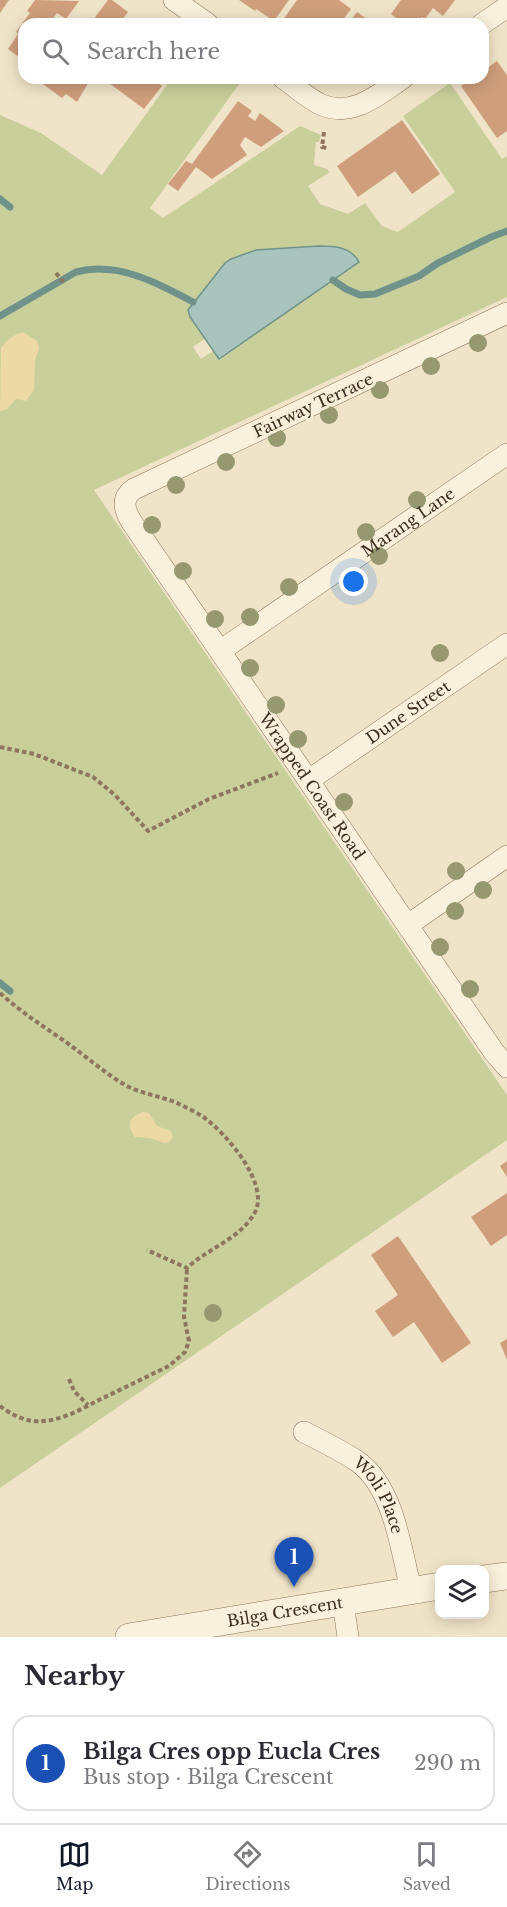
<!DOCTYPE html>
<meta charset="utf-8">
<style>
:root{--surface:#fff;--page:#f7f7f7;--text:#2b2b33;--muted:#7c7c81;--line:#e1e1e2;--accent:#111827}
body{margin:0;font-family:"Libre Baskerville",serif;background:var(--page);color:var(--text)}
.controls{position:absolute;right:18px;bottom:18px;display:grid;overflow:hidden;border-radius:12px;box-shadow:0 3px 15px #0003}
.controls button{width:54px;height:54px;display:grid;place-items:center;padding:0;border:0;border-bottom:2px solid var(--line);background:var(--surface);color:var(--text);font:30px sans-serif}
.you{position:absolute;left:354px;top:582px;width:21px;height:21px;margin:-15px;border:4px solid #fff;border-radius:50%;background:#1a73e8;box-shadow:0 0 0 9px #1a73e833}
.badge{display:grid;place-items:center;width:39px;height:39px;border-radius:50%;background:var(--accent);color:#fff;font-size:20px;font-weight:700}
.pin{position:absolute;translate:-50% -50px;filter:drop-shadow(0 2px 3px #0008)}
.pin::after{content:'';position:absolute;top:32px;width:21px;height:18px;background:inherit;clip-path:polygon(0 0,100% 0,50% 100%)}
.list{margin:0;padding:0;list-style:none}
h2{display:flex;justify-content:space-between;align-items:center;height:78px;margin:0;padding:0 24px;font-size:26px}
h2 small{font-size:20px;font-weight:400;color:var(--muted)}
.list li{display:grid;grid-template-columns:39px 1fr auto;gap:18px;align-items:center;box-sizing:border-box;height:96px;margin:0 12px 12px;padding:0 12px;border:2px solid var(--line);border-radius:18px}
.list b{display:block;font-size:22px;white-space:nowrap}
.list p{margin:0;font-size:20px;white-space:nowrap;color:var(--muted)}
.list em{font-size:20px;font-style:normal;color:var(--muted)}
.icon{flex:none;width:33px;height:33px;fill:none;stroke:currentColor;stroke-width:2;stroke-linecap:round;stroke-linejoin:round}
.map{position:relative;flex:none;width:507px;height:1637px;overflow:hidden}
.search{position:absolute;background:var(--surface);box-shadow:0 3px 15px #0003;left:18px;right:18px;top:18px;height:66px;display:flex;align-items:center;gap:15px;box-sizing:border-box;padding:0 21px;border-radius:18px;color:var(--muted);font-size:22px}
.sheet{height:186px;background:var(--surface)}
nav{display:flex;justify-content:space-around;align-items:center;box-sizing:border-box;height:84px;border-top:2px solid var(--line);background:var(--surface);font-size:16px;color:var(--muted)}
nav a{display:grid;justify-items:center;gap:3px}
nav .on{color:var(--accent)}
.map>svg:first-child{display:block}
.green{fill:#c9cf9b;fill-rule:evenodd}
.sand{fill:#ecd9a5}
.water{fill:#a9c4bc;stroke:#6f938a;stroke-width:1.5}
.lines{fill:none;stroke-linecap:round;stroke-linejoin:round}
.stream{stroke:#6f938a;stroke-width:7}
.building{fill:#cf9f7d}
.minor-casing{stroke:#8d765c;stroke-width:22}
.tertiary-casing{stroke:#8d765c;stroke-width:28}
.path{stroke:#8d765c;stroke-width:4;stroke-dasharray:4.5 3;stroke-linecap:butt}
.minor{stroke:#faf1dc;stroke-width:21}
.tertiary{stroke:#faf1dc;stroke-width:27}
.tree{fill:#96986f}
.labels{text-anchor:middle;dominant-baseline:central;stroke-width:6;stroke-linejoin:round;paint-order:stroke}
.street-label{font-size:16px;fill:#3d2e20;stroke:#f7eed8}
</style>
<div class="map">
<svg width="507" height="1637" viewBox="0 0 507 1637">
<rect width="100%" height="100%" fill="#f0e4c8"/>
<path class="green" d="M172 78H233L240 83 150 208 163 218 300 126 321 135 319 142H316L314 165 327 169 330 172 308 186 320 204 348 214 365 203 382 226 398 232 455 192 403 116 450 83 502 159 507 156V297L94 490 507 1095V1140L0 1488V115L41 133 102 175ZM206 338 215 350 201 359 193 347Z"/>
<g class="sand">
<path d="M23 332 37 341 39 349 35 360 34 390 26 401 16 399 7 409 0 411 1 348C7 340 13 335 23 332Z"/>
<path d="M143 1112 149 1113 157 1126 171 1131 173 1137 169 1142 164 1143 150 1138 135 1137C126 1124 129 1117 143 1112Z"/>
</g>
<path class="water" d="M319 246C335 246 351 247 359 262L219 359 190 317 188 310 225 263 231 259 256 250Z"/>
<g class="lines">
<g class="stream">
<polyline points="0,199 10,207"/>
<polyline points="333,280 346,289 360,295 375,294 419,276 438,263 491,237 507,231"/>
<path d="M0 316 76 272C117 261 158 283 193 302"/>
<polyline points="0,983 10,991"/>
</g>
</g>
<g class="building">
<polygon points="0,0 9,0 0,13"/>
<polygon points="35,0 79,1 66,19 57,13 49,24 24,24 24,61 8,49 18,34 16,32 30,13 27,11"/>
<polygon points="108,0 112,0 128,12 119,24 90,24"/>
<polygon points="239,0 289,0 274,21 256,9 255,11"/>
<polygon points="297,0 339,0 351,9 340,24 280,24"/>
<polygon points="401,0 455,0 443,16 433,8 425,19 422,17 417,24 404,24 391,14"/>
<polygon points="357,12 374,24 348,24"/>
<polygon points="497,61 507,75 507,131 497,138 461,86 473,78 483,78 483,71"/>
<polygon points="43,78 98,78 94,83 90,80 77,102 66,94 62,98 40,82"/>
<polygon points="113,78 151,78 162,86 144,109 109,83"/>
<polygon points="238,101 252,111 248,116 255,121 260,113 284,131 261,147 245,137 240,145 247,155 212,179 196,167 178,191 168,184 186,161 192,164"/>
<polygon points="402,120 440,174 412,194 395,171 358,197 337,166"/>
<polygon points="507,1161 507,1177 500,1166"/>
<polygon points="507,1193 507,1235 491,1246 471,1217"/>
<polygon points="398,1236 471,1343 442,1363 414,1322 393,1337 375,1311 398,1295 371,1255"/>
<polygon points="507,1339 507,1360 500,1343"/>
</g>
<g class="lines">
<defs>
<g id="minor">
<polyline points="174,0 208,24"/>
<polyline points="482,24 507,7"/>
<path d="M283 78C296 87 308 99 322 105 353 118 379 94 403 78"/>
<path id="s1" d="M507 313 134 489C121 498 124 509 131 521L494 1052 507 1067"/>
<path id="s2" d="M220 651 507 454"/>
<path id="s3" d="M309 780 507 644"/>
<polyline points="408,925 507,856"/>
<path id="s4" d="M304 1432C322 1441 340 1450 357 1461 394 1487 401 1549 411 1590"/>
<polyline points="343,1602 348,1637"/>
</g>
<g id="tertiary">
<polyline points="484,1579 507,1576"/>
<path id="s5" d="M129 1637 440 1586"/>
</g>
</defs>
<use href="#minor" class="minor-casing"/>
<use href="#tertiary" class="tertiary-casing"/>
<g class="path">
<polyline points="324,132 322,147 327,148"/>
<polyline points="56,273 65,284"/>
<polyline points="0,747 34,754 93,777 115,795 148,831 209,799 278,773"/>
<path d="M0 993C22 1013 46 1028 70 1045 88 1058 106 1074 125 1085 141 1094 161 1096 177 1103 185 1107 194 1111 202 1116 224 1131 268 1181 256 1210 242 1239 209 1247 187 1268L147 1250"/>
<polyline points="69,1379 74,1391 88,1405"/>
<path d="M0 1406C12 1415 27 1423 43 1421 62 1420 82 1409 99 1400 122 1389 146 1377 169 1366L185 1352 189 1341 184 1317 187 1268"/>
</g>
<use href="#minor" class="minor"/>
<use href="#tertiary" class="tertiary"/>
</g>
<g class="tree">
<circle cx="478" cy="343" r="9"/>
<circle cx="431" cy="366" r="9"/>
<circle cx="380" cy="390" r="9"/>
<circle cx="329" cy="415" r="9"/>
<circle cx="277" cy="438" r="9"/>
<circle cx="226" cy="462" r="9"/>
<circle cx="176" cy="485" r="9"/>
<circle cx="417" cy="500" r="9"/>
<circle cx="152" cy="525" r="9"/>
<circle cx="366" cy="532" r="9"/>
<circle cx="379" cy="556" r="9"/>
<circle cx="183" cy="571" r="9"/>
<circle cx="289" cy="587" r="9"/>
<circle cx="250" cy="617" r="9"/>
<circle cx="215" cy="619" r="9"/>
<circle cx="440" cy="653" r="9"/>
<circle cx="250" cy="668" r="9"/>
<circle cx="276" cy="705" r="9"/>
<circle cx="298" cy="739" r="9"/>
<circle cx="344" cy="802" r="9"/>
<circle cx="456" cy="871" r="9"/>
<circle cx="483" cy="890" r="9"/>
<circle cx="455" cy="911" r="9"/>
<circle cx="440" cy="947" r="9"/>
<circle cx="470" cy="989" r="9"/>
<circle cx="213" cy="1313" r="9"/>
</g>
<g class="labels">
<g class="street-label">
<text transform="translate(313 405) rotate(-25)">Fairway Terrace</text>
<text stroke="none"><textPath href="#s2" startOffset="228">Marang Lane</textPath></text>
<text stroke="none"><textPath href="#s3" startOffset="120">Dune Street</textPath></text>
<text stroke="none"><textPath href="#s1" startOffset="770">Wrapped Coast Road</textPath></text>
<text stroke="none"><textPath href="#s4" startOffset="102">Woli Place</textPath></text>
<text stroke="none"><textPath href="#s5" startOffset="158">Bilga Crescent</textPath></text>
</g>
</g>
</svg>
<div class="controls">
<button><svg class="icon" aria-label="layers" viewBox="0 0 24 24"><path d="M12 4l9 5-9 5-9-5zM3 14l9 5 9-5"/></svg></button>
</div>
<div class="you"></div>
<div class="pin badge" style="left:294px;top:1587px;background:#1a4fb4">1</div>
<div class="search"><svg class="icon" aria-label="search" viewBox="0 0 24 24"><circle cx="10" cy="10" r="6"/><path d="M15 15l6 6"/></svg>Search here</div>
</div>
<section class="sheet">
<h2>Nearby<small></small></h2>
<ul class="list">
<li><span class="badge" style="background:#1a4fb4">1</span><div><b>Bilga Cres opp Eucla Cres</b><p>Bus stop · Bilga Crescent</p></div><em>290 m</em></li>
</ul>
</section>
<nav>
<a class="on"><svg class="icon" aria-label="map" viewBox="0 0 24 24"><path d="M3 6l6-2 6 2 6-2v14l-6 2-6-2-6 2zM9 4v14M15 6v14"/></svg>Map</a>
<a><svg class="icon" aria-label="directions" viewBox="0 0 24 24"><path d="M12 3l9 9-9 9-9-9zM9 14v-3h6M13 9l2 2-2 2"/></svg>Directions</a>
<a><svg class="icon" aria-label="saved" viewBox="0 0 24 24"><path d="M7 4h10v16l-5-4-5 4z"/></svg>Saved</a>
</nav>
